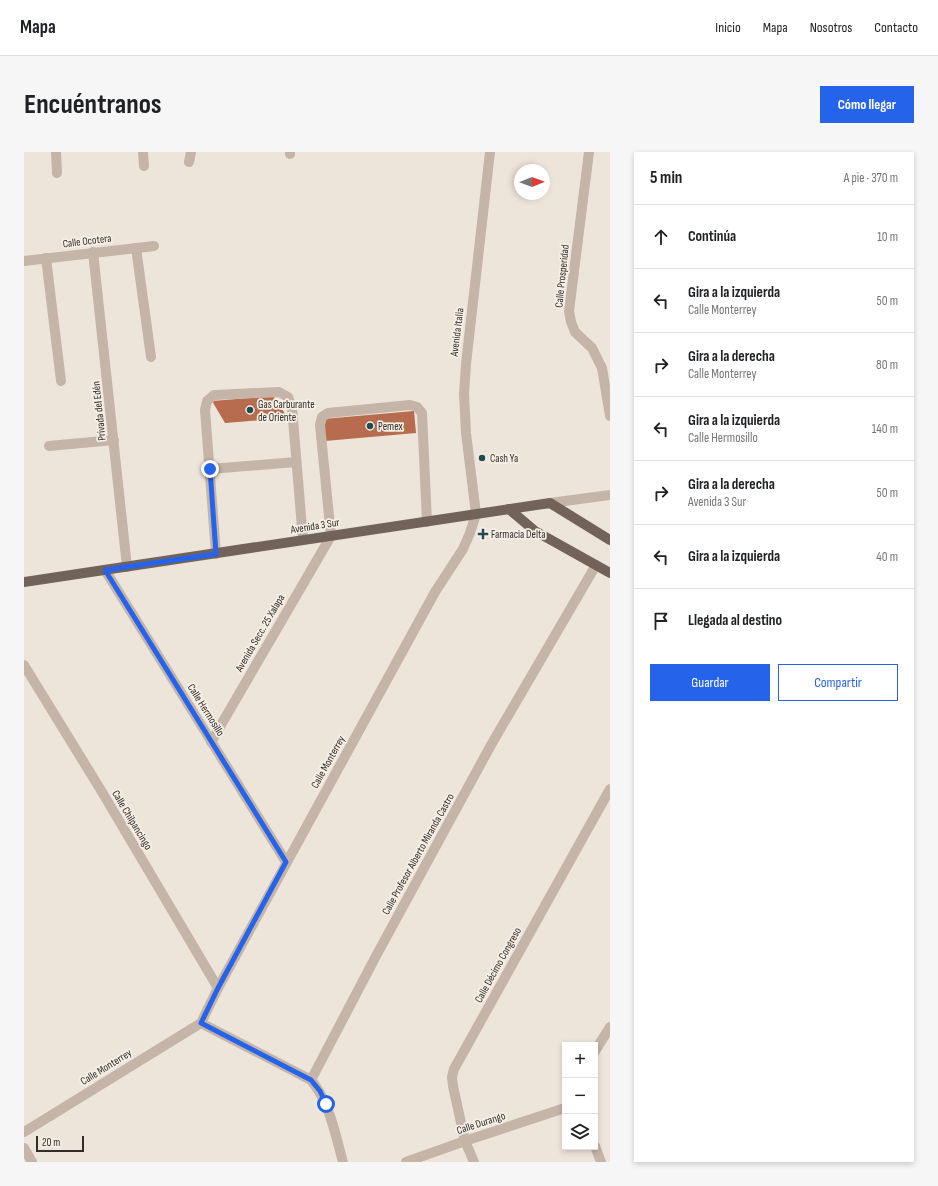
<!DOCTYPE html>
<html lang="es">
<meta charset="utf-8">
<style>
:root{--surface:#fff;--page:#f6f6f6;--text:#202124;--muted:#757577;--line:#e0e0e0;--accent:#2563eb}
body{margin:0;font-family:"Sofia Sans Condensed",sans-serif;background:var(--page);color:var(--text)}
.controls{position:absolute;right:12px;bottom:12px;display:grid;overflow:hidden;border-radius:0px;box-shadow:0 2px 6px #0003}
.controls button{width:36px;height:36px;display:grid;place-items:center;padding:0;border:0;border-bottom:1px solid var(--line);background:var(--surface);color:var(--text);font:20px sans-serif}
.compass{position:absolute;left:490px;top:12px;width:36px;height:36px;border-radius:50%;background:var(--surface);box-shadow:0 2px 6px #0003;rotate:89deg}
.scale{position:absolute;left:12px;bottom:10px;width:48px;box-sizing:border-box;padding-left:4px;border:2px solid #322b27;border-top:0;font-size:11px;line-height:14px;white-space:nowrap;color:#322b27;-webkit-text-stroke:3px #f6efe6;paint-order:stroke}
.stop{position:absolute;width:12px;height:12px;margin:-9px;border:3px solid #2563eb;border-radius:50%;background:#fff}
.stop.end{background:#2563eb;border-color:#fff;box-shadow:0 1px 4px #0008}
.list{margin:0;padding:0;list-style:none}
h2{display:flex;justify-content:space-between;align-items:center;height:52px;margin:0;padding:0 16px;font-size:17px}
h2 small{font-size:13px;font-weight:400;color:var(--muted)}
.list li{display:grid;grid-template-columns:26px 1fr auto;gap:12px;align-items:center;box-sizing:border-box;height:64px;padding:0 16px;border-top:1px solid var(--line)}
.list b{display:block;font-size:15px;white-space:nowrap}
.list p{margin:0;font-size:13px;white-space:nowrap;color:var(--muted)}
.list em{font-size:13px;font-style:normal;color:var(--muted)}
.actions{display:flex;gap:8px;padding:12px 16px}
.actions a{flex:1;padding:9px 0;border:1px solid var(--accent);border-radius:0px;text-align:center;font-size:14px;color:var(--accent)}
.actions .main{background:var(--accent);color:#fff}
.icon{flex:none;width:22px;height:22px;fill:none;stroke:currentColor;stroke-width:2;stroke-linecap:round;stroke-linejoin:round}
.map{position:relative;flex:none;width:586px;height:1010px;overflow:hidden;border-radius:0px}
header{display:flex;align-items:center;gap:24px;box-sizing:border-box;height:56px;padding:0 20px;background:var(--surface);border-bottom:1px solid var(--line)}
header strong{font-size:19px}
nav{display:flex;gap:22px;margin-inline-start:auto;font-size:14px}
.intro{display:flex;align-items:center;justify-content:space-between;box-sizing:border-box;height:96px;padding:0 24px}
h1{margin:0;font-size:28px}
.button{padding:10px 18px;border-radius:0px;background:var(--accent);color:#fff;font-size:14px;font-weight:700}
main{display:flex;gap:24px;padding:0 24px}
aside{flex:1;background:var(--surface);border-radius:0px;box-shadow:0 2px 6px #0003}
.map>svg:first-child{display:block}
.building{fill:#b76b4f}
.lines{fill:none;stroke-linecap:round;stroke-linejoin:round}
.minor{stroke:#c4b5a8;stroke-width:10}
.major{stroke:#72635a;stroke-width:10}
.route{stroke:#2563eb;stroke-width:5}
.poi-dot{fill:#224a4e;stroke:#f6efe6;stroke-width:1.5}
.labels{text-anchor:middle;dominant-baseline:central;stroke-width:3.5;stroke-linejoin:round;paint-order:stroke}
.street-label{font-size:11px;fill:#322b27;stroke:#f6efe6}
.poi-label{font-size:11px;fill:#322b27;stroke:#f6efe6;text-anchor:start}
</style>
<header>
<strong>Mapa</strong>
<nav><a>Inicio</a><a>Mapa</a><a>Nosotros</a><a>Contacto</a></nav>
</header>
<div class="intro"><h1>Encuéntranos</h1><a class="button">Cómo llegar</a></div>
<main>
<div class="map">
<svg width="586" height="1010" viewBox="0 0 586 1010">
<rect width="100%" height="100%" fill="#eee5da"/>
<g class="building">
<polygon points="249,244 264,266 201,271 188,249"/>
<polygon points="390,259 392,281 301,289 299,267"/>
</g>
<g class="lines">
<g class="minor">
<polyline points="32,0 33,21"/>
<polyline points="119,0 120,14"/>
<polyline points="565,0 545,159 547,170 551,180 568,196 578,216 586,264"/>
<polyline points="266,2 266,0"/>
<polyline points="165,10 167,0"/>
<polyline points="112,96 127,205"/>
<polyline points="69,100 103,415"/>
<polyline points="22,106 37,229"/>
<polyline points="0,109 130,94"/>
<polyline points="25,294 90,288"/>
<polyline points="186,317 272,310"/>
<polyline points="526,351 586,343"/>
<polyline points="192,402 181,258 183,249 190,243 255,240 264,245 268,255 279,388"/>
<polyline points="81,418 262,710"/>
<polyline points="0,513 78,640 194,836"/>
<polyline points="187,590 307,384 296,273 298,265 304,261 386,253 393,255 398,261 403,370"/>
<polyline points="177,871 287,928"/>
<polyline points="571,899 586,875"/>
<polyline points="0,980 177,871 194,836 411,440 439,397 446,381 452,362 442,281 440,242 442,212 466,0"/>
<polyline points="571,994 577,1010"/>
<polyline points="0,996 8,1010"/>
<path d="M319 1010C311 982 306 951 287 928L352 804 467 593 572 413"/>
<polyline points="382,1010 441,989 541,956"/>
<polyline points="450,1010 441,989 429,934 428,925 430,917 586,637"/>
</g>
<g class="major">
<polyline points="485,357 511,379 586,421"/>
<polyline points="0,430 526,351 586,388"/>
</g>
</g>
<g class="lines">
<polyline class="route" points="186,317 192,402 81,418 262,710 194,836 177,871 287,928 296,939 302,952"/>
</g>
<g class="poi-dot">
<circle cx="226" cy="258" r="4"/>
<circle cx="346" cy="274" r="4"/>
<circle cx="458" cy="306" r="4"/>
<path d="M457 376h4v4h4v4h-4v4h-4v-4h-4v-4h4z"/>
</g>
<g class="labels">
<g class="street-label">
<text transform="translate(63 89) rotate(-7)">Calle Ocotera</text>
<text transform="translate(538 124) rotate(-84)">Calle Prosperidad</text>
<text transform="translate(433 180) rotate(-83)">Avenida Italia</text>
<text transform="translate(75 259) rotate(-96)">Privada del Edén</text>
<text transform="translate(291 374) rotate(-9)">Avenida 3 Sur</text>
<text transform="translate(236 481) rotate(-60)">Avenida Secc. 25 Xalapa</text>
<text transform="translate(182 558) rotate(58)">Calle Hermosillo</text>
<text transform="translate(304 610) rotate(-61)">Calle Monterrey</text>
<text transform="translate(108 668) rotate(59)">Calle Chilpancingo</text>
<text transform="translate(394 702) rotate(-61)">Calle Profesor Alberto Miranda Castro</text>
<text transform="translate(474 813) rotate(-61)">Calle Décimo Congreso</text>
<text transform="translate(82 915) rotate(-32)">Calle Monterrey</text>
<text transform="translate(457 971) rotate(-18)">Calle Durango</text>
</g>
<g class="poi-label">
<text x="234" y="252">Gas Carburante<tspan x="234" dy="13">de Oriente</tspan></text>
<text x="354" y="274">Pemex</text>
<text x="466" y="306">Cash Ya</text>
<text x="467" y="382">Farmacia Delta</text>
</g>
</g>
</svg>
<div class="controls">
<button>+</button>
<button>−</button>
<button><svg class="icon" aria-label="layers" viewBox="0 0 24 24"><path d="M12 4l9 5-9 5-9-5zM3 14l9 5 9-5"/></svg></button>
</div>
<svg class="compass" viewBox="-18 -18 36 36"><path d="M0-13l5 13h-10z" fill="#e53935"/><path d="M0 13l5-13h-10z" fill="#757577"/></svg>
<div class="scale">20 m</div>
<div class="stop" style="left:302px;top:952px"></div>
<div class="stop end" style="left:186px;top:317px"></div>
</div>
<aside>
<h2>5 min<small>A pie · 370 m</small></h2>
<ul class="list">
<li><svg class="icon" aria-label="ahead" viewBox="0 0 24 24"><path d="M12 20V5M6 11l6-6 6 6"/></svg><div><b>Continúa</b></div><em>10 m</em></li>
<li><svg class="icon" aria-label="left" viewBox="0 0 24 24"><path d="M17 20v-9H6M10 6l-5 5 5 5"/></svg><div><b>Gira a la izquierda</b><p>Calle Monterrey</p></div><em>50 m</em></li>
<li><svg class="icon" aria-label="right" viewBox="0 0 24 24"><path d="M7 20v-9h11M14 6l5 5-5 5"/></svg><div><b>Gira a la derecha</b><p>Calle Monterrey</p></div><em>80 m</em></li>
<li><svg class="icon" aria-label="left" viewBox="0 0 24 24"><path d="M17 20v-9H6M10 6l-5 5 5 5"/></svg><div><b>Gira a la izquierda</b><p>Calle Hermosillo</p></div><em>140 m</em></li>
<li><svg class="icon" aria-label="right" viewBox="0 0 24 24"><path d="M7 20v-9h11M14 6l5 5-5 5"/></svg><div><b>Gira a la derecha</b><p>Avenida 3 Sur</p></div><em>50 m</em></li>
<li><svg class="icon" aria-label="left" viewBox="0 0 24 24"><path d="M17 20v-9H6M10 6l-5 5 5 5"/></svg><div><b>Gira a la izquierda</b></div><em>40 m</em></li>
<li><svg class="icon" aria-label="arrive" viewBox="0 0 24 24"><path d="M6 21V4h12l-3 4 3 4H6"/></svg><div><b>Llegada al destino</b></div></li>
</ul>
<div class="actions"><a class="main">Guardar</a><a>Compartir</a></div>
</aside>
</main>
